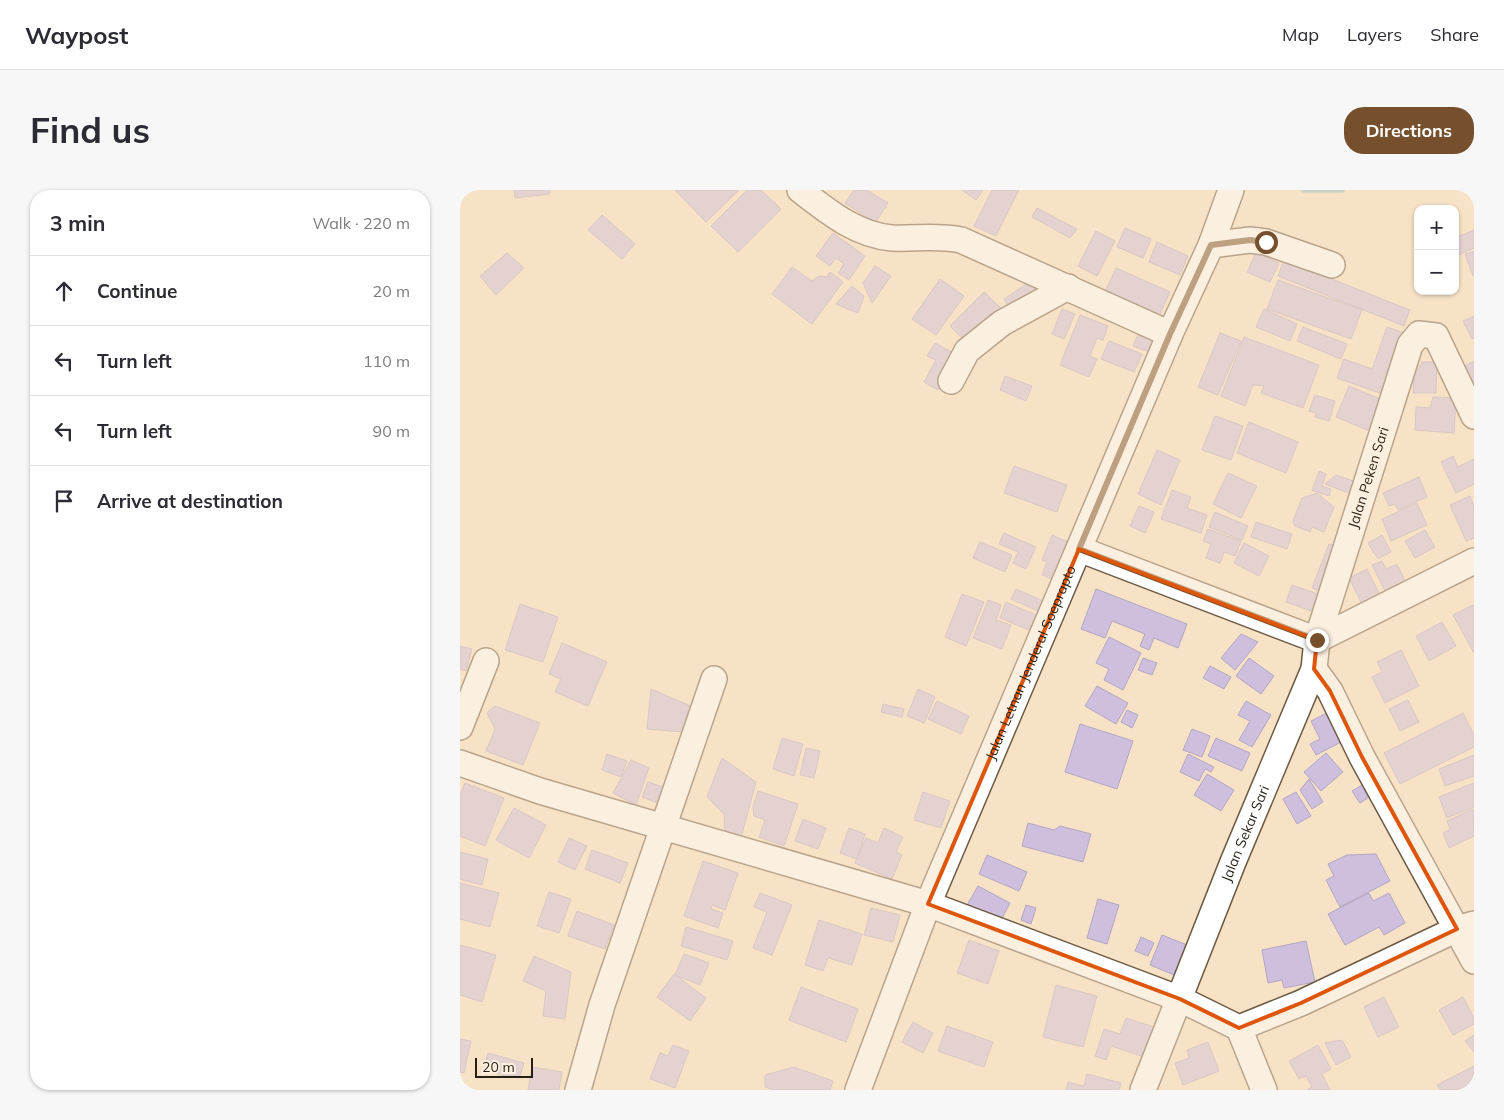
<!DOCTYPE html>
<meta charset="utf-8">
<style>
:root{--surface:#fff;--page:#f7f7f7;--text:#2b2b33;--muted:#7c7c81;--line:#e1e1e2;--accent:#76502c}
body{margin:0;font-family:Mulish,sans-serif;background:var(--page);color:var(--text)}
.controls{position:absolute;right:15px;top:15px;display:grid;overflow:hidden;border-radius:10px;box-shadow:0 1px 4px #0004}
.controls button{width:45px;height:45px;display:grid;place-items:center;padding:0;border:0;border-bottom:1px solid var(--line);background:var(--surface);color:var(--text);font:25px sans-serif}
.scale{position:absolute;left:15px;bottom:12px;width:58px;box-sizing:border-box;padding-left:5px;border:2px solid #261f14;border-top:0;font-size:14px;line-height:18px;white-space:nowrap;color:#261f14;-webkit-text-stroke:4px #fef1e0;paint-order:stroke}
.stop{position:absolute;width:15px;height:15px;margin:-11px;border:4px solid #76502c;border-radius:50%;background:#fff}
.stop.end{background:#76502c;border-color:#fff;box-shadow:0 1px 5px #0008}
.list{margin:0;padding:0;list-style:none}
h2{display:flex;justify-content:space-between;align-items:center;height:65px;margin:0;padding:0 20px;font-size:21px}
h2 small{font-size:16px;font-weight:400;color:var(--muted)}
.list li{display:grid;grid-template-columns:32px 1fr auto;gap:15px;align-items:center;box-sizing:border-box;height:70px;padding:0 20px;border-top:1px solid var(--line)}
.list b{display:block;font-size:19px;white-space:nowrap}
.list em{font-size:16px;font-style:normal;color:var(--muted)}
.icon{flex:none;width:28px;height:28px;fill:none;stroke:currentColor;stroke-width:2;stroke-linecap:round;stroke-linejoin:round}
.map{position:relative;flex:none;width:1014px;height:900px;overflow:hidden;border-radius:20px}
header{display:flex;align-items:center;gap:30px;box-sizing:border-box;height:70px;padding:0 25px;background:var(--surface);border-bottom:1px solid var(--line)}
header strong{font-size:24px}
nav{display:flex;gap:28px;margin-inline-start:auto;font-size:18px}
.intro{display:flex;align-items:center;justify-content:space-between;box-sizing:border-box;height:120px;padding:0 30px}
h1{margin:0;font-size:35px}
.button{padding:12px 22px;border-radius:20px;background:var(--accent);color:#fff;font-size:18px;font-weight:700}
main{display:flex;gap:30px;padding:0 30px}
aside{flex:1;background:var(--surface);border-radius:20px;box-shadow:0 1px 4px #0004}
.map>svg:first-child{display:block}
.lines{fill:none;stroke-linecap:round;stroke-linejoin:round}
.stream{stroke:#94bebe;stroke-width:5.5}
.building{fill:#cdbfdd;stroke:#b3a6c3}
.minor-casing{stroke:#6c5a42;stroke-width:28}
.minor{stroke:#fff;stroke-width:25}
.route{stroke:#76502c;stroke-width:6}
.marked{fill:none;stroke:#de560c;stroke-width:4;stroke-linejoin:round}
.labels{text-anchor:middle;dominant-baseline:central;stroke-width:4;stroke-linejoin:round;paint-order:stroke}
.street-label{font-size:14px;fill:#261f14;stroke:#fef1e0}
</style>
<header>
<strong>Waypost</strong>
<nav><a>Map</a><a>Layers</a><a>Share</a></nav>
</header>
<div class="intro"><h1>Find us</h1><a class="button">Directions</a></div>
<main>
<aside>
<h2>3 min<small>Walk · 220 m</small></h2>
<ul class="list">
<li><svg class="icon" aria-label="ahead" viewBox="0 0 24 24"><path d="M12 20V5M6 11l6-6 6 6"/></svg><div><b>Continue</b></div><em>20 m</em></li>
<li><svg class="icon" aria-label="left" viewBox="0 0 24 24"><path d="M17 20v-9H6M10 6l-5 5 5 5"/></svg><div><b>Turn left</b></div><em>110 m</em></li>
<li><svg class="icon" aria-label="left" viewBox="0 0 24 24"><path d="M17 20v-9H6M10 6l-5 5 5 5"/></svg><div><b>Turn left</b></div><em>90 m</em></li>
<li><svg class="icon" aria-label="arrive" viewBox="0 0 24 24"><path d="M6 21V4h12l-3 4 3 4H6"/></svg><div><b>Arrive at destination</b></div></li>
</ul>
</aside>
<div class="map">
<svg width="1014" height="900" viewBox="0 0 1014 900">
<rect width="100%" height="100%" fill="#f7e2c6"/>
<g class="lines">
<polyline class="stream" points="844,0 882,0"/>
</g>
<g class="building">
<polygon points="54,0 89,0 90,4 55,8"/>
<polygon points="215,0 279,0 246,32"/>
<polygon points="287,0 301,0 321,19 278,62 251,36"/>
<polygon points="394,0 407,0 428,13 415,33 385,13"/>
<polygon points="502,0 523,0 516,10"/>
<polygon points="532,0 559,0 536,46 514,36"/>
<polygon points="577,18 617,39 610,48 572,27"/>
<polygon points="142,25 175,54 162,69 128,40"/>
<polygon points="665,38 691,49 683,68 657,57"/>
<polygon points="1014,40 1014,58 998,65 995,48"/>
<polygon points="636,41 655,51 637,86 618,76"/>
<polygon points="373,43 405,66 389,90 378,83 384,74 376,68 370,76 356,66"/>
<polygon points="697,52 728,66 720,85 689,72"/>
<polygon points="1014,61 1014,85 1013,86 1005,64"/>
<polygon points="47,63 64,78 36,105 20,86"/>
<polygon points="796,63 819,73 810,92 787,82"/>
<polygon points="824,70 950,120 944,136 818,86"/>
<polygon points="415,76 431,86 412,113 403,93"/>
<polygon points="332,77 352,91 359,86 367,87 370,82 383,92 352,134 312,104"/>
<polygon points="656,78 710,102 699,126 645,102"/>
<polygon points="480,89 504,106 476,145 452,129"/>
<polygon points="818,90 902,120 891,149 807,119"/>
<polygon points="567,94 582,103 552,123 544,109"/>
<polygon points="392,96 404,106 398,123 376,114"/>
<polygon points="524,102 544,121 509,155 490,136"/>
<polygon points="602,119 615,124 604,149 592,144"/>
<polygon points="804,119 837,134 830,151 796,137"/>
<polygon points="620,125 648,136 643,150 637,148 630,166 637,169 629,187 600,175"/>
<polygon points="1014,126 1014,148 1012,149 1003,131"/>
<polygon points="843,137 887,154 881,169 837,151"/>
<polygon points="927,137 947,144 925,205 877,188 884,169 912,179"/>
<polygon points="760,143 781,151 758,205 738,197"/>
<polygon points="678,145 699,153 695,164 673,156"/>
<polygon points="784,147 859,175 843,218 801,203 804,196 793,195 785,216 761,206"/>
<polygon points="649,151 682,164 674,182 641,169"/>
<polygon points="475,153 497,165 478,200 464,192 476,170 467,166"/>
<polygon points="1014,171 1014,191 1012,192 1003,177"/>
<polygon points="962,172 977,172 976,203 953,203 954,187"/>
<polygon points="545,186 572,196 566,211 540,200"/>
<polygon points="889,196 925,211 912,242 876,227"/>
<polygon points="855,205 875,211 869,231 855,227 856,223 849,221"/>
<polygon points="973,207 996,208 994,243 955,240 956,217 970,218"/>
<polygon points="755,226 783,236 771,270 742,260"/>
<polygon points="789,232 838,252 826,283 777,263"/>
<polygon points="697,260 720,270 701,315 678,304"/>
<polygon points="993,266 998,277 1014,269 1014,294 996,303 981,272"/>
<polygon points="554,276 607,295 597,322 544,303"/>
<polygon points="859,281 866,284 862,296 871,299 869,306 852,300"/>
<polygon points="768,283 797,296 781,328 753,314"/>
<polygon points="876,285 896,292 891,304 865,294"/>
<polygon points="959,287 967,307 938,320 935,314 929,316 923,303"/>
<polygon points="712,300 731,307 727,318 747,325 741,343 701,329"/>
<polygon points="857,303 874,317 864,342 852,337 850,342 835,336 833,331 842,308"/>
<polygon points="1010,306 1014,316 1014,348 1006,351 990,315"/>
<polygon points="957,313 967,335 931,351 922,329"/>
<polygon points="679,316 694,322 685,343 670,336"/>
<polygon points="755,322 788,336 782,350 749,337"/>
<polygon points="796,332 832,344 827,359 791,347"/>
<polygon points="748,339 781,351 775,366 764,362 760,373 746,368 751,354 743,351"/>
<polygon points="965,340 975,357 955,368 945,351"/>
<polygon points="544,343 576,357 566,379 553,373 558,362 539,354"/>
<polygon points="592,345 613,354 597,391 582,385 587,372 582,370"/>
<polygon points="922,345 931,362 918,369 908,353"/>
<polygon points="520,352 552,365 545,382 513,368"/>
<polygon points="784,353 809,366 799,386 774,373"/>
<polygon points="869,354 883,359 866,404 852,398"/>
<polygon points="922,371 926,379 937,374 945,391 925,401 912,375"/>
<polygon points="907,379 920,405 902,414 889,388"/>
<polygon points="832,395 861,405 854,422 826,412"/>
<polygon points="556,399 583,411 578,421 551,409"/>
<polygon points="636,399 727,434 718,458 694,448 689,460 680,456 685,444 652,431 645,448 621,439"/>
<polygon points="502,404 524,412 506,456 485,447"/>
<polygon points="528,410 541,415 536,430 551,435 542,459 513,448"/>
<polygon points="546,412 576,425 569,440 540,428"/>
<polygon points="60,414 98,427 83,472 45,460"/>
<polygon points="1013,415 1014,416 1014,463 993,425"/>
<polygon points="982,432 996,456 969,471 956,446"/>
<polygon points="781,444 798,452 775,480 761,468"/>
<polygon points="649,447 681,463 663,500 644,490 649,479 636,473"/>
<polygon points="102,453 147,472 128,516 95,502 101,489 89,484"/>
<polygon points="0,456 12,459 6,481 0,479"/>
<polygon points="941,460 959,496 925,513 912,487 922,482 917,472"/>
<polygon points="683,468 697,473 692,485 678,480"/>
<polygon points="789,468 814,486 801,504 776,486"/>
<polygon points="750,476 771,487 764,499 743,488"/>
<polygon points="637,496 668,513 656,534 625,516"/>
<polygon points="191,499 233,517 222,542 187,539"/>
<polygon points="458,499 475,507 464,533 447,526"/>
<polygon points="948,510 959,532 940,541 929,519"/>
<polygon points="477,511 509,526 501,544 468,529"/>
<polygon points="786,511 811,525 792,557 779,550 790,531 778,525"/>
<polygon points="423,514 444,519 442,527 421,522"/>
<polygon points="35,516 80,533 63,575 26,561 35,539 27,523"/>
<polygon points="667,520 678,525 672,538 661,532"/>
<polygon points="869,522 883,551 856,565 850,554 860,549 851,531"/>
<polygon points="1003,523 1014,545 1014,557 940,594 924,563"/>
<polygon points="620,534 673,551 657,599 605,582"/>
<polygon points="732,539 750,546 742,567 723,560"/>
<polygon points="322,548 343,554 334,586 313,579"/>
<polygon points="756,548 790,563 782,581 748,566"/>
<polygon points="346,558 360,561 354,588 340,585"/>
<polygon points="866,563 883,582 861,601 844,582"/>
<polygon points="147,564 167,571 161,587 142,580"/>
<polygon points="728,564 754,577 751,582 745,579 739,591 720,582"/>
<polygon points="1014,565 1014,586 985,596 979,579"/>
<polygon points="262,568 296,592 281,648 265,641 264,624 247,607"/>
<polygon points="171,570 189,578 176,615 153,603"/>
<polygon points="747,584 774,600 761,621 734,605"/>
<polygon points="849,589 863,612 852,619 840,600"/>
<polygon points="188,592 209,599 203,615 182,607"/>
<polygon points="907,592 914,604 900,613 892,601"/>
<polygon points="5,593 44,608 25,656 0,646 0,605"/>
<polygon points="1014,593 1014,617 987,628 979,607"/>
<polygon points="298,601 338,614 324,656 299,647 305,630 294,626 293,617"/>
<polygon points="463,602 490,611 481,638 454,630"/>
<polygon points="836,602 851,626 837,634 823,609"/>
<polygon points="54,618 86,635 69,668 36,650"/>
<polygon points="1013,619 1014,646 989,658 983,643 990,639 987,631"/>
<polygon points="343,629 366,638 358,659 335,651"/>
<polygon points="568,633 594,640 600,636 631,644 623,672 562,656"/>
<polygon points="389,638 405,644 397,669 380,663"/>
<polygon points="424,638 443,647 436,662 442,665 432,689 395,673 406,648 418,653"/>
<polygon points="109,648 127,656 115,680 98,672"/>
<polygon points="132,660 168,673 160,693 125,679"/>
<polygon points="0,662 28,669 22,695 0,689"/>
<polygon points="916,664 930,691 880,717 866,690 874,686 868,674 887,665"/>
<polygon points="527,665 567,682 559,701 519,684"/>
<polygon points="243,671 278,683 265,720 252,715 251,719 263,723 258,738 224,726"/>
<polygon points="0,693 39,703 30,737 0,729"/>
<polygon points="518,696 550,713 539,734 506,717"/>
<polygon points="89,702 111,709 99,743 77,736"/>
<polygon points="300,703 332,715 312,765 293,758 307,722 294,717"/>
<polygon points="909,703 913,711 929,703 945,733 924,745 919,737 885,755 868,724"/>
<polygon points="638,709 659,715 647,754 627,748"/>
<polygon points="566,715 576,718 571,734 561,730"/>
<polygon points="411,718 440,725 433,752 404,745"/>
<polygon points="117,721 154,735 145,759 108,746"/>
<polygon points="359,730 402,744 392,775 368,768 363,781 345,775"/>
<polygon points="226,737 273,751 267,770 221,756"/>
<polygon points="702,745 732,757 719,787 690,775"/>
<polygon points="681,747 694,753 688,766 675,761"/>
<polygon points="509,750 539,761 528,794 497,783"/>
<polygon points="846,751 855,792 824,798 822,790 808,793 802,760"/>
<polygon points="0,755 36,765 22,812 0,805"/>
<polygon points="224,764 249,773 240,795 215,785"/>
<polygon points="74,766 111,782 105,829 83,826 86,801 63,791"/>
<polygon points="214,784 246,808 230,831 197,807"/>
<polygon points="596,795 637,806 623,857 583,847"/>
<polygon points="341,797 398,819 386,852 329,830"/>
<polygon points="924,807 939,837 918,847 904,817"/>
<polygon points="1003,807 1014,828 1014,834 993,845 979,820"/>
<polygon points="666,828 703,840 693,870 651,856 646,870 635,866 644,839 660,844"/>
<polygon points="453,832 473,843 463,863 442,852"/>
<polygon points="487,836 533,852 524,877 478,861"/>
<polygon points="1014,845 1014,862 1005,851"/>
<polygon points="0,849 11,851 4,883 0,882"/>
<polygon points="882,850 891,867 876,875 865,853"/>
<polygon points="748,852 759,881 723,895 715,873 729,868 727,860"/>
<polygon points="213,855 229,861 215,898 190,889 200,863 208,866"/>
<polygon points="858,855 871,879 862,884 870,900 847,900 852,897 846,886 839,889 829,871"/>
<polygon points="28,863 64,873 60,886 45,886 23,880"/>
<polygon points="1014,876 1014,900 980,900 977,895"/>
<polygon points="72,877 102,882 99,900 68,900"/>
<polygon points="334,877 373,891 370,900 313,900 305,897 305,885"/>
<polygon points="627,884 661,893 659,900 606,900 608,892 624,896"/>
</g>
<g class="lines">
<defs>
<g id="minor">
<path d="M340 0C367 21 396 45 432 48 455 49 477 45 501 50L710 144"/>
<polyline points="751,55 790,50 806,52 872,75"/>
<polyline points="491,191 507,161 542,133 608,97"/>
<polyline points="619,359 857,450 1014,371"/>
<polyline points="854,479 870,501 902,567 1014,771"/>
<polyline points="0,537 26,471"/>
<polyline points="0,573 80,601 468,714 720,809 779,838 841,813 997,739 1014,734"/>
<polyline points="779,838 804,900"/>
<polyline points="118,900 142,815 254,489"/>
<path id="s1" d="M398 900 468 714 710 144 751 55 771 0"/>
<path id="s2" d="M683 900 773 672 854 479 857 450 950 155 959 144 976 146 1014 226"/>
</g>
</defs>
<use href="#minor" class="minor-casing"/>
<use href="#minor" class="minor"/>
</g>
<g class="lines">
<polyline class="route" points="806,52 790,50 751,55 710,144 619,359 857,450"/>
</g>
<path d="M0 0H1014V900H0ZM619 359 857 450 854 479 870 501 902 567 997 739 841 813 779 838 720 809 468 714Z" fill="#f7e2c6" fill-opacity=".55" fill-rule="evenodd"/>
<path class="marked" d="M619 359 857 450 854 479 870 501 902 567 997 739 841 813 779 838 720 809 468 714Z"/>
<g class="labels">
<g class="street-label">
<text stroke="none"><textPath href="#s2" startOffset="654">Jalan Peken Sari</textPath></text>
<text stroke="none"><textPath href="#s1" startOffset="461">Jalan Letnan Jenderal Soeprapto</textPath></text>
<text stroke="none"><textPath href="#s2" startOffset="276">Jalan Sekar Sari</textPath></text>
</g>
</g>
</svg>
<div class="controls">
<button>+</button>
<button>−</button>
</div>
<div class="scale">20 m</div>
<div class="stop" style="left:806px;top:52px"></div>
<div class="stop end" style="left:857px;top:450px"></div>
</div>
</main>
